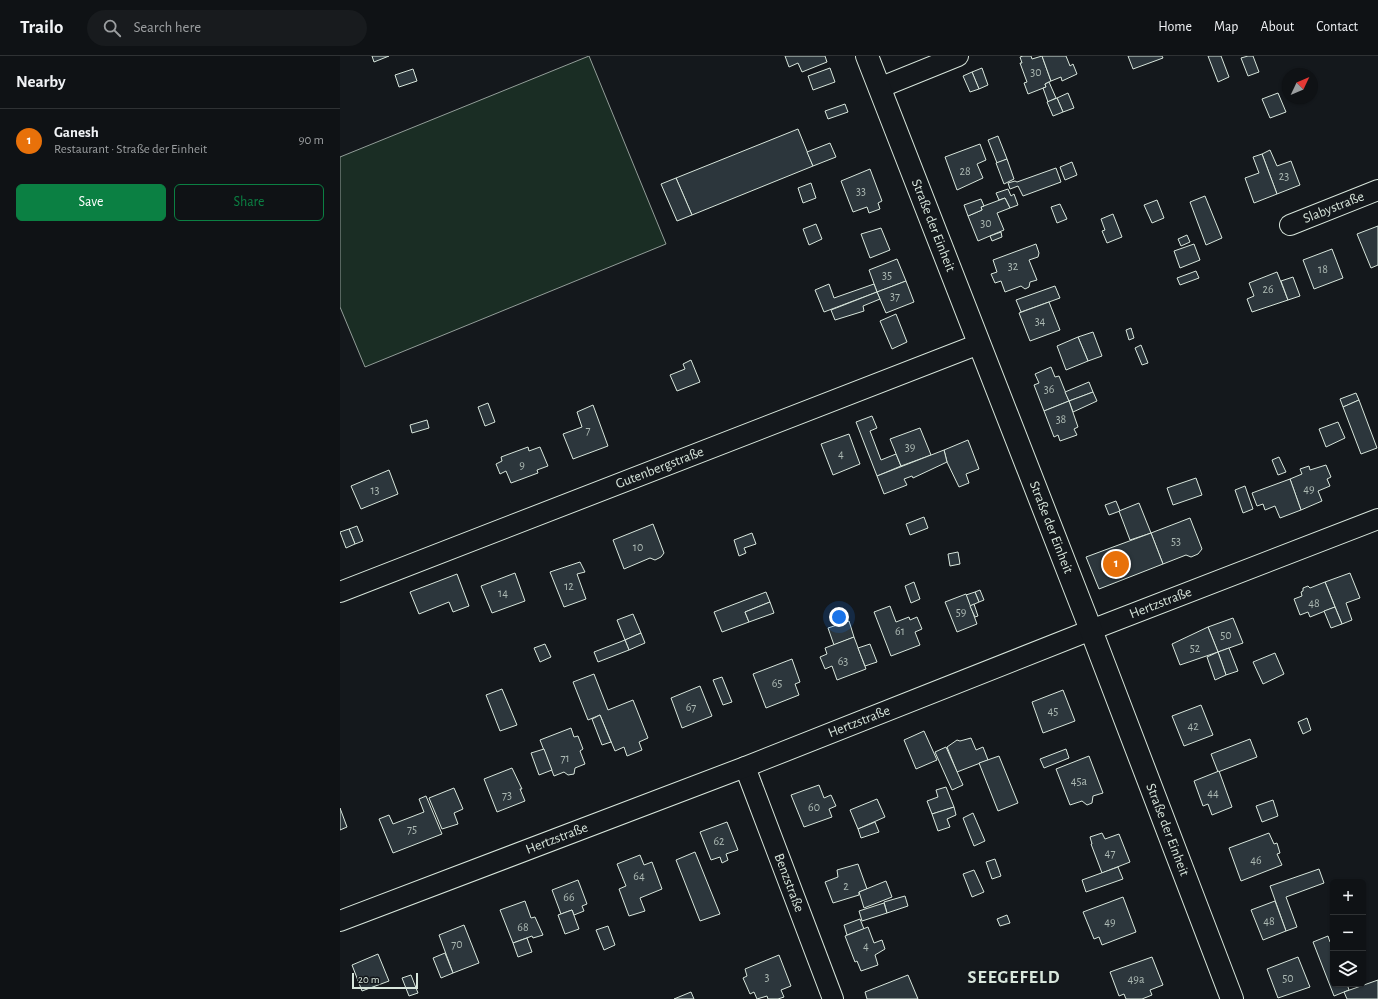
<!DOCTYPE html>
<meta charset="utf-8">
<style>
:root{--surface:#0f1215;--page:#181b1e;--text:#f1f3f6;--muted:#9b9ea0;--line:#2f3234;--accent:#0b8043}
body{margin:0;font-family:"Alegreya Sans",sans-serif;background:var(--page);color:var(--text)}
.controls{position:absolute;right:12px;bottom:12px;display:grid;overflow:hidden;border-radius:6px;box-shadow:0 1px 3px #0004}
.controls button{width:36px;height:36px;display:grid;place-items:center;padding:0;border:0;border-bottom:1px solid var(--line);background:var(--surface);color:var(--text);font:20px sans-serif}
.compass{position:absolute;left:942px;top:12px;width:36px;height:36px;border-radius:50%;background:var(--surface);box-shadow:0 1px 3px #0004;rotate:46deg}
.scale{position:absolute;left:12px;bottom:10px;width:66px;box-sizing:border-box;padding-left:4px;border:2px solid #d8e6dc;border-top:0;font-size:11px;line-height:14px;white-space:nowrap;color:#d8e6dc;-webkit-text-stroke:3px #14181c;paint-order:stroke}
.you{position:absolute;left:499px;top:561px;width:14px;height:14px;margin:-10px;border:3px solid #fff;border-radius:50%;background:#1a73e8;box-shadow:0 0 0 6px #1a73e833}
.badge{display:grid;place-items:center;width:26px;height:26px;border-radius:50%;background:var(--accent);color:#fff;font-size:13px;font-weight:700}
.pin{position:absolute;translate:-50% -50%;border:2px solid #fff;box-shadow:0 1px 4px #0006}
.list{margin:0;padding:0;list-style:none}
h2{display:flex;justify-content:space-between;align-items:center;height:52px;margin:0;padding:0 16px;font-size:17px}
h2 small{font-size:13px;font-weight:400;color:var(--muted)}
.list li{display:grid;grid-template-columns:26px 1fr auto;gap:12px;align-items:center;box-sizing:border-box;height:64px;padding:0 16px;border-top:1px solid var(--line)}
.list b{display:block;font-size:15px;white-space:nowrap}
.list p{margin:0;font-size:13px;white-space:nowrap;color:var(--muted)}
.list em{font-size:13px;font-style:normal;color:var(--muted)}
.actions{display:flex;gap:8px;padding:12px 16px}
.actions a{flex:1;padding:9px 0;border:1px solid var(--accent);border-radius:6px;text-align:center;font-size:14px;color:var(--accent)}
.actions .main{background:var(--accent);color:#fff}
.icon{flex:none;width:22px;height:22px;fill:none;stroke:currentColor;stroke-width:2;stroke-linecap:round;stroke-linejoin:round}
.map{position:relative;flex:none;width:1038px;height:943px;overflow:hidden}
header{display:flex;align-items:center;gap:24px;box-sizing:border-box;height:56px;padding:0 20px;background:var(--surface);border-bottom:1px solid var(--line)}
header strong{font-size:19px}
nav{display:flex;gap:22px;margin-inline-start:auto;font-size:14px}
.search{width:280px;height:36px;background:var(--page);display:flex;align-items:center;gap:10px;box-sizing:border-box;padding:0 14px;border-radius:22px;color:var(--muted);font-size:15px}
main{display:flex}
aside{flex:1;background:var(--surface)}
.map>svg:first-child{display:block}
.green{fill:#1a2d24;stroke:#939e99}
.building{fill:#2c363c;stroke:#d8e6dc}
.lines{fill:none;stroke-linecap:round;stroke-linejoin:round}
.minor-casing{stroke:#d8e6dc;stroke-width:22}
.tertiary-casing{stroke:#d8e6dc;stroke-width:24}
.minor{stroke:#14181c;stroke-width:20}
.tertiary{stroke:#14181c;stroke-width:22}
.labels{text-anchor:middle;dominant-baseline:central;stroke-width:3;stroke-linejoin:round;paint-order:stroke}
.number-label{font-size:12px;fill:#adbab4}
.street-label{font-size:14px;fill:#d8e6dc;stroke:#14181c}
.district-label{font-size:18px;font-weight:bold;letter-spacing:1px;fill:#d8e6dc;stroke:#14181c}
</style>
<header>
<strong>Trailo</strong>
<div class="search"><svg class="icon" aria-label="search" viewBox="0 0 24 24"><circle cx="10" cy="10" r="6"/><path d="M15 15l6 6"/></svg>Search here</div>
<nav><a>Home</a><a>Map</a><a>About</a><a>Contact</a></nav>
</header>
<main>
<aside>
<h2>Nearby<small></small></h2>
<ul class="list">
<li><span class="badge" style="background:#e8710a">1</span><div><b>Ganesh</b><p>Restaurant · Straße der Einheit</p></div><em>90 m</em></li>
</ul>
<div class="actions"><a class="main">Save</a><a>Share</a></div>
</aside>
<div class="map">
<svg width="1038" height="943" viewBox="0 0 1038 943">
<rect width="100%" height="100%" fill="#14181c"/>
<polygon class="green" points="249,0 326,188 25,311 0,251 0,101"/>
<g class="building">
<polygon points="32,0 49,0 34,6"/>
<polygon points="445,0 485,0 487,6 462,16 458,7 449,11"/>
<polygon points="683,0 691,0 692,3 702,0 711,25 705,28 706,31 688,38 684,27 687,26 680,7 682,7 680,1"/>
<polygon points="702,0 726,0 730,10 733,8 737,18 722,25 721,21 711,25"/>
<polygon points="788,0 822,0 823,2 793,13"/>
<polygon points="868,0 881,0 889,21 878,26"/>
<polygon points="908,0 913,0 919,16 908,20 901,2"/>
<polygon points="490,12 495,26 473,34 468,20"/>
<polygon points="642,12 648,29 639,33 632,16"/>
<polygon points="73,13 77,25 59,31 55,19"/>
<polygon points="632,16 639,33 630,36 623,20"/>
<polygon points="709,26 716,42 708,46 703,32 706,31 705,28"/>
<polygon points="728,37 734,52 723,56 717,42"/>
<polygon points="938,37 946,56 930,62 922,43"/>
<polygon points="717,42 723,56 713,60 707,46"/>
<polygon points="505,48 508,56 488,63 485,55"/>
<polygon points="458,73 473,110 352,159 336,122"/>
<polygon points="658,80 667,103 657,107 648,84"/>
<polygon points="490,87 496,101 473,110 467,96"/>
<polygon points="640,88 646,104 637,108 643,122 617,134 605,101"/>
<polygon points="930,94 937,110 951,105 960,129 937,138 922,98"/>
<polygon points="922,98 937,138 914,147 905,122 919,117 913,101"/>
<polygon points="667,103 674,123 664,128 656,107"/>
<polygon points="732,106 737,119 725,124 720,111"/>
<polygon points="716,112 721,126 683,140 678,130 670,133 668,127 675,125 677,126"/>
<polygon points="530,113 542,145 538,147 540,153 529,157 527,151 513,156 501,125"/>
<polygon points="336,122 352,159 337,165 321,128"/>
<polygon points="471,127 476,142 463,147 458,132"/>
<polygon points="668,133 671,140 674,138 678,149 670,152 665,142 659,144 656,137"/>
<polygon points="865,140 882,182 866,189 850,146"/>
<polygon points="665,142 670,152 657,157 664,174 638,185 628,160 642,154 641,151"/>
<polygon points="641,143 644,150 641,151 642,154 628,160 624,149"/>
<polygon points="817,144 824,162 812,167 804,149"/>
<polygon points="720,148 727,163 717,167 711,151"/>
<polygon points="773,158 782,181 767,187 762,175 765,174 761,163"/>
<polygon points="476,168 482,183 469,189 463,173"/>
<polygon points="1038,170 1038,209 1031,212 1017,178"/>
<polygon points="541,172 550,194 530,202 521,178"/>
<polygon points="661,176 662,181 652,185 650,180"/>
<polygon points="847,179 850,186 841,190 838,183"/>
<polygon points="696,188 699,197 698,201 689,204 697,224 690,226 689,231 685,233 681,230 665,236 661,225 655,227 651,218 657,216 653,204"/>
<polygon points="854,188 860,204 840,212 834,195"/>
<polygon points="992,193 1003,222 974,233 963,204"/>
<polygon points="557,203 566,225 537,236 529,214"/>
<polygon points="856,215 859,222 840,229 837,222"/>
<polygon points="937,216 948,244 912,256 907,243 914,240 909,227"/>
<polygon points="953,221 960,240 948,244 941,225"/>
<polygon points="566,225 574,246 546,257 537,236"/>
<polygon points="489,228 494,242 534,228 537,236 484,256 475,234"/>
<polygon points="715,230 720,242 681,256 676,244"/>
<polygon points="537,236 540,243 523,250 524,255 495,264 491,254"/>
<polygon points="709,246 720,274 690,285 679,257"/>
<polygon points="556,258 567,286 552,293 540,265"/>
<polygon points="791,272 794,282 789,284 786,274"/>
<polygon points="753,276 762,300 748,305 738,281"/>
<polygon points="738,281 748,305 726,314 717,290"/>
<polygon points="801,289 808,307 802,309 795,292"/>
<polygon points="351,304 360,326 337,335 330,319 345,313 343,308"/>
<polygon points="711,311 715,321 719,320 729,345 704,355 694,329 699,327 695,318"/>
<polygon points="749,326 753,336 729,345 725,336"/>
<polygon points="753,336 757,345 733,356 729,345"/>
<polygon points="1016,337 1019,344 1003,351 1000,343"/>
<polygon points="1019,344 1037,392 1021,398 1003,351"/>
<polygon points="729,345 738,371 734,373 737,379 720,385 718,379 714,381 704,355"/>
<polygon points="148,347 155,366 145,370 138,351"/>
<polygon points="253,349 268,390 233,403 223,378 242,371 237,356"/>
<polygon points="532,360 537,372 530,375 541,404 556,398 561,410 537,420 516,366"/>
<polygon points="87,364 89,372 72,377 70,369"/>
<polygon points="998,366 1005,382 986,391 979,373"/>
<polygon points="580,372 591,399 561,410 550,383"/>
<polygon points="509,378 520,408 493,419 481,388"/>
<polygon points="628,384 639,413 626,418 629,427 619,431 607,406 604,394"/>
<polygon points="188,391 189,395 200,391 208,410 197,414 198,417 171,427 166,415 160,418 156,408 162,405 161,401"/>
<polygon points="604,394 607,406 573,422 572,420 564,423 567,429 544,438 537,420"/>
<polygon points="939,401 946,416 938,419 932,404"/>
<polygon points="986,409 991,421 987,423 990,430 978,435 982,445 961,454 950,423 962,418 960,413 969,410 970,414"/>
<polygon points="49,414 58,438 21,453 11,430"/>
<polygon points="856,422 862,439 833,449 827,432"/>
<polygon points="950,423 961,454 940,462 935,450 925,454 923,448 917,450 912,437"/>
<polygon points="905,430 913,453 903,457 895,434"/>
<polygon points="776,445 780,455 769,459 765,449"/>
<polygon points="799,447 811,477 790,484 779,455"/>
<polygon points="584,461 588,472 570,479 566,468"/>
<polygon points="850,462 862,493 858,498 851,501 846,499 823,508 811,477"/>
<polygon points="313,468 324,497 321,501 315,504 310,502 284,513 273,484"/>
<polygon points="17,470 23,485 15,488 9,473"/>
<polygon points="9,473 15,488 6,492 0,476"/>
<polygon points="412,477 416,488 404,492 406,497 399,500 394,484"/>
<polygon points="811,477 823,508 759,533 746,501"/>
<polygon points="618,496 620,508 610,510 608,498"/>
<polygon points="240,506 245,516 237,518 246,543 224,551 210,516"/>
<polygon points="175,517 185,545 152,557 141,530"/>
<polygon points="1010,517 1020,542 1006,547 1012,564 1002,568 985,526"/>
<polygon points="117,518 129,550 113,556 109,546 79,558 70,536"/>
<polygon points="574,526 580,543 571,547 565,530"/>
<polygon points="985,526 995,551 970,561 968,556 960,559 954,543 962,540 961,536 963,535 963,532 968,530 970,532"/>
<polygon points="640,534 644,544 639,546 635,536"/>
<polygon points="426,536 430,546 405,556 409,566 382,576 374,556"/>
<polygon points="635,536 639,546 630,550 626,539"/>
<polygon points="626,538 637,568 617,576 605,546"/>
<polygon points="430,546 434,557 409,566 405,556"/>
<polygon points="634,548 638,560 635,561 630,550"/>
<polygon points="550,550 556,566 569,561 570,564 577,561 582,573 575,576 580,589 551,600 534,556"/>
<polygon points="995,551 1002,568 991,572 984,555"/>
<polygon points="293,558 301,577 285,584 277,564"/>
<polygon points="893,562 903,587 878,596 868,571"/>
<polygon points="509,565 514,581 494,589 488,572"/>
<polygon points="868,571 878,596 840,609 832,588"/>
<polygon points="301,577 305,587 289,594 285,584"/>
<polygon points="514,581 526,613 497,624 492,610 485,613 480,601 487,598 485,592"/>
<polygon points="285,584 289,594 258,606 254,596"/>
<polygon points="205,588 211,601 200,606 194,592"/>
<polygon points="530,588 537,606 525,610 518,592"/>
<polygon points="889,592 898,615 886,619 878,596"/>
<polygon points="878,596 886,619 875,624 867,601"/>
<polygon points="935,597 944,618 923,628 913,606"/>
<polygon points="452,603 460,626 455,628 459,639 426,652 413,618"/>
<polygon points="254,618 268,654 293,644 308,682 299,686 302,694 287,700 284,691 275,695 260,659 248,664 233,626"/>
<polygon points="382,621 392,646 383,649 373,624"/>
<polygon points="360,630 372,660 342,672 331,642"/>
<polygon points="162,633 177,669 160,675 146,639"/>
<polygon points="723,634 735,665 703,677 692,646"/>
<polygon points="861,649 873,679 844,690 832,660"/>
<polygon points="260,659 271,686 262,689 252,663"/>
<polygon points="967,662 971,674 963,678 958,666"/>
<polygon points="231,672 234,681 238,680 243,693 240,695 245,708 235,712 234,718 228,719 224,716 214,720 200,684"/>
<polygon points="584,675 597,704 576,713 564,684"/>
<polygon points="631,682 636,694 643,691 648,704 617,716 607,691 617,684 620,685"/>
<polygon points="910,683 917,701 878,716 871,698"/>
<polygon points="606,691 623,729 612,734 595,696"/>
<polygon points="204,693 212,714 199,719 191,697"/>
<polygon points="726,693 729,702 704,712 700,703"/>
<polygon points="659,700 678,747 658,755 639,707"/>
<polygon points="749,700 763,737 753,740 752,747 747,749 742,745 730,749 716,713"/>
<polygon points="172,712 182,733 180,733 185,745 157,756 144,723"/>
<polygon points="879,715 892,751 872,759 868,748 863,750 854,725"/>
<polygon points="479,729 484,742 491,739 496,750 489,753 492,761 464,771 451,739"/>
<polygon points="606,731 614,751 592,758 587,745 598,741 596,734"/>
<polygon points="114,732 123,753 114,757 118,768 102,773 89,742"/>
<polygon points="86,740 102,778 53,797 39,763 49,759 53,768 84,756 79,743"/>
<polygon points="537,743 545,761 518,773 510,754"/>
<polygon points="933,744 938,760 922,766 916,750"/>
<polygon points="614,751 616,759 607,763 610,771 598,775 592,758"/>
<polygon points="0,752 7,771 0,774"/>
<polygon points="633,757 645,785 634,790 623,762"/>
<polygon points="387,766 398,794 386,798 388,804 382,807 380,801 371,804 360,776"/>
<polygon points="535,766 539,776 521,782 518,773"/>
<polygon points="762,777 765,783 779,778 790,806 762,817 751,788 752,788 750,781"/>
<polygon points="929,777 934,788 937,787 940,797 937,798 942,809 901,825 889,792"/>
<polygon points="355,796 380,858 360,865 336,804"/>
<polygon points="300,799 304,809 312,806 322,833 300,842 305,855 289,860 279,833 286,830 277,808"/>
<polygon points="655,803 661,820 652,823 646,806"/>
<polygon points="518,808 527,833 519,836 519,839 493,847 485,826 498,821 497,814"/>
<polygon points="778,811 783,823 746,836 742,824"/>
<polygon points="979,813 984,827 946,841 957,871 946,875 930,830"/>
<polygon points="634,814 644,836 632,841 623,818"/>
<polygon points="238,824 247,848 242,850 244,855 234,859 232,854 221,858 212,834"/>
<polygon points="546,825 552,841 524,852 519,836"/>
<polygon points="565,840 568,850 547,857 544,846"/>
<polygon points="783,841 796,876 762,889 759,881 754,883 743,856"/>
<polygon points="185,845 191,862 195,861 203,879 193,882 192,880 173,887 160,854"/>
<polygon points="935,845 946,875 923,884 911,854"/>
<polygon points="544,847 547,857 522,865 519,855"/>
<polygon points="232,854 239,873 225,878 218,859"/>
<polygon points="667,859 670,867 660,870 657,863"/>
<polygon points="520,863 524,873 507,879 504,869"/>
<polygon points="124,869 139,907 113,917 99,879"/>
<polygon points="268,870 275,889 264,894 256,874"/>
<polygon points="528,871 534,887 542,884 545,893 535,899 538,909 521,915 517,905 515,906 505,880"/>
<polygon points="988,880 990,886 993,885 993,928 1007,928 1009,934 994,940 973,886"/>
<polygon points="187,882 192,896 178,901 173,887"/>
<polygon points="105,897 113,917 101,922 93,902"/>
<polygon points="38,898 49,925 22,935 12,909"/>
<polygon points="439,899 451,930 441,934 444,941 438,943 428,943 427,940 417,943 414,936 410,938 403,922 407,920 405,913"/>
<polygon points="812,901 823,929 810,934 812,939 802,943 786,943 784,938 779,940 770,916"/>
<polygon points="958,901 970,931 938,942 927,913"/>
<polygon points="71,919 78,937 69,940 62,922"/>
<polygon points="568,919 578,943 527,943 525,936"/>
<polygon points="1038,924 1038,943 1007,943 1004,936"/>
<polygon points="351,936 354,943 334,943"/>
</g>
<g class="lines">
<defs>
<g id="minor">
<polyline points="539,32 618,0"/>
<path id="s1" d="M950 169 1038 134"/>
<path id="s2" d="M0 536 639 288"/>
<path id="s3" d="M405 711 493 943"/>
<path id="s4" d="M0 865 405 711 751 574 1038 463"/>
</g>
<g id="tertiary">
<path id="s5" d="M527 0 751 574 892 943"/>
</g>
</defs>
<use href="#minor" class="minor-casing"/>
<use href="#tertiary" class="tertiary-casing"/>
<use href="#minor" class="minor"/>
<use href="#tertiary" class="tertiary"/>
</g>
<g class="labels">
<g class="number-label">
<text x="696" y="16">30</text>
<text x="625" y="115">28</text>
<text x="944" y="120">23</text>
<text x="521" y="135">33</text>
<text x="646" y="167">30</text>
<text x="673" y="210">32</text>
<text x="983" y="213">18</text>
<text x="547" y="219">35</text>
<text x="928" y="233">26</text>
<text x="555" y="240">37</text>
<text x="700" y="265">34</text>
<text x="709" y="333">36</text>
<text x="721" y="363">38</text>
<text x="248" y="374">7</text>
<text x="570" y="391">39</text>
<text x="501" y="398">4</text>
<text x="182" y="409">9</text>
<text x="969" y="433">49</text>
<text x="35" y="434">13</text>
<text x="836" y="485">53</text>
<text x="298" y="491">10</text>
<text x="229" y="530">12</text>
<text x="163" y="537">14</text>
<text x="974" y="547">48</text>
<text x="621" y="556">59</text>
<text x="560" y="575">61</text>
<text x="886" y="579">50</text>
<text x="855" y="592">52</text>
<text x="503" y="605">63</text>
<text x="437" y="627">65</text>
<text x="351" y="651">67</text>
<text x="713" y="655">45</text>
<text x="853" y="670">42</text>
<text x="225" y="702">71</text>
<text x="739" y="725">45a</text>
<text x="873" y="737">44</text>
<text x="167" y="739">73</text>
<text x="474" y="751">60</text>
<text x="72" y="773">75</text>
<text x="379" y="785">62</text>
<text x="770" y="797">47</text>
<text x="916" y="804">46</text>
<text x="299" y="820">64</text>
<text x="506" y="830">2</text>
<text x="229" y="841">66</text>
<text x="929" y="865">48</text>
<text x="770" y="866">49</text>
<text x="183" y="871">68</text>
<text x="117" y="888">70</text>
<text x="526" y="890">4</text>
<text x="427" y="921">3</text>
<text x="948" y="922">50</text>
<text x="796" y="923">49a</text>
</g>
<g class="street-label">
<text stroke="none"><textPath href="#s1" startOffset="47">Slabystraße</textPath></text>
<text stroke="none"><textPath href="#s5" startOffset="182">Straße der Einheit</textPath></text>
<text stroke="none"><textPath href="#s2" startOffset="343">Gutenbergstraße</textPath></text>
<text stroke="none"><textPath href="#s5" startOffset="506">Straße der Einheit</textPath></text>
<text stroke="none"><textPath href="#s4" startOffset="880">Hertzstraße</textPath></text>
<text stroke="none"><textPath href="#s4" startOffset="556">Hertzstraße</textPath></text>
<text stroke="none"><textPath href="#s5" startOffset="830">Straße der Einheit</textPath></text>
<text stroke="none"><textPath href="#s4" startOffset="232">Hertzstraße</textPath></text>
<text stroke="none"><textPath href="#s3" startOffset="124">Benzstraße</textPath></text>
</g>
<g class="district-label">
<text x="674" y="922">SEEGEFELD</text>
</g>
</g>
</svg>
<div class="controls">
<button>+</button>
<button>−</button>
<button><svg class="icon" aria-label="layers" viewBox="0 0 24 24"><path d="M12 4l9 5-9 5-9-5zM3 14l9 5 9-5"/></svg></button>
</div>
<svg class="compass" viewBox="-18 -18 36 36"><path d="M0-13l5 13h-10z" fill="#e53935"/><path d="M0 13l5-13h-10z" fill="#9b9ea0"/></svg>
<div class="scale">20 m</div>
<div class="you"></div>
<div class="pin badge" style="left:776px;top:508px;background:#e8710a">1</div>
</div>
</main>
